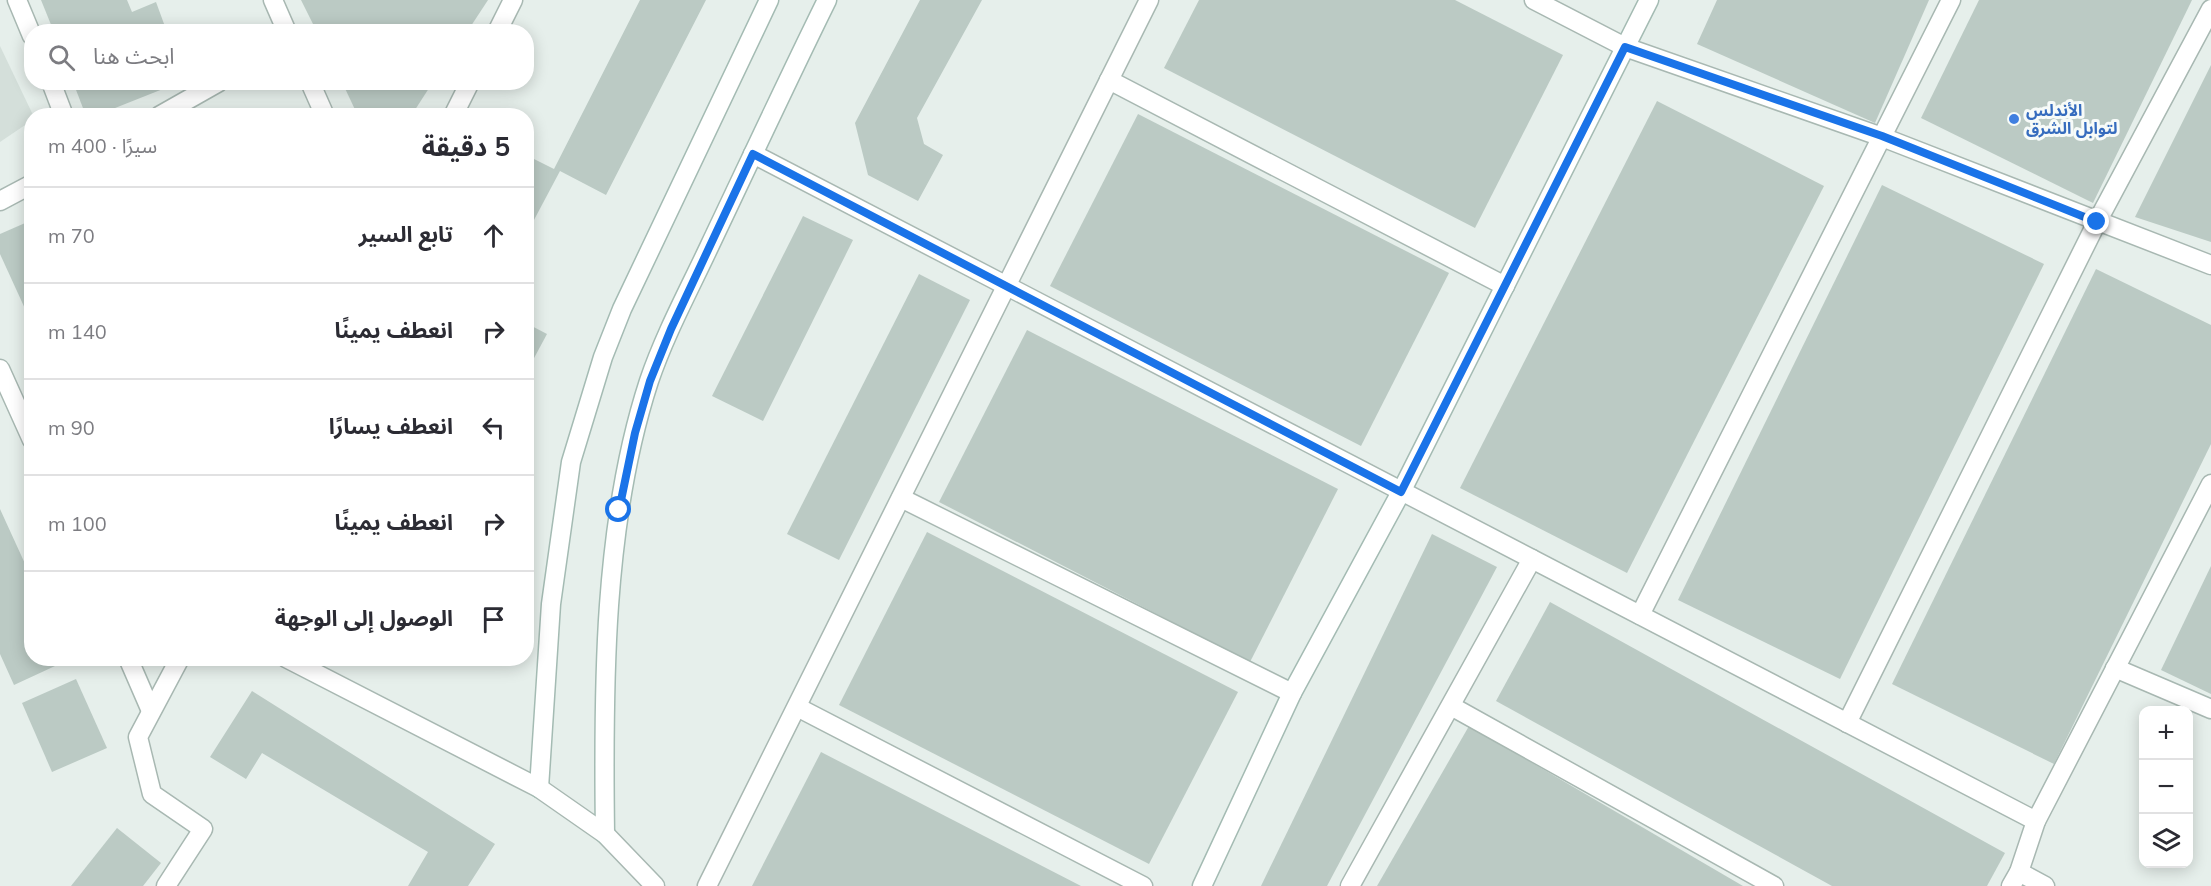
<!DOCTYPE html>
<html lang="ar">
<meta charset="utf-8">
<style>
:root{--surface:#fff;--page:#f2f2f3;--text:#2b2b33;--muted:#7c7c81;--line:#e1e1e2}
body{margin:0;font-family:Mulish,"Noto Sans Arabic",sans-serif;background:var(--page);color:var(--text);direction:rtl}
.controls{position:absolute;right:18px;bottom:18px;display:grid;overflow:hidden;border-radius:12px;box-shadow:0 3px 15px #0003}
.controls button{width:54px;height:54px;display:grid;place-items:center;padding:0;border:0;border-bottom:2px solid var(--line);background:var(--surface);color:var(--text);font:30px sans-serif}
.stop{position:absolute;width:18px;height:18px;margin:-14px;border:4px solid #1a73e8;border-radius:50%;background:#fff}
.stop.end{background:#1a73e8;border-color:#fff;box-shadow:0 2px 6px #0008}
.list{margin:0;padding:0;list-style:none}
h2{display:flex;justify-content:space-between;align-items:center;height:78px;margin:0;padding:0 24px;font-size:26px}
h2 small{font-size:20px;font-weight:400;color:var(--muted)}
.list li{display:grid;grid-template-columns:39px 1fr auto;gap:18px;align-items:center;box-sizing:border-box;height:96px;padding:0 24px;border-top:2px solid var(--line)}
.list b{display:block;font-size:22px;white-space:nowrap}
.list em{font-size:20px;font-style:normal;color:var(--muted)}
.icon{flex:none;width:33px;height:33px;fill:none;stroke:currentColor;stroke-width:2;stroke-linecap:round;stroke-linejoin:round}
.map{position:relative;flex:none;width:2211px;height:886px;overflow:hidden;direction:ltr}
.search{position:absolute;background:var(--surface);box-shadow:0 3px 15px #0003;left:24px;top:24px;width:510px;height:66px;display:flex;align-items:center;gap:15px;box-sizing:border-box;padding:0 21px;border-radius:24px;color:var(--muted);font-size:22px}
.panel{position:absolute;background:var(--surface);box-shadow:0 3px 15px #0003;left:24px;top:108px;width:510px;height:558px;border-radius:24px;direction:rtl}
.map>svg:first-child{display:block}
.built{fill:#d4dfda}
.building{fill:#bbcac4}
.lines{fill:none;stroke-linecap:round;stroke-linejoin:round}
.street-casing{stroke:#a8b8b2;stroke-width:21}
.secondary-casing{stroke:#a4bbb3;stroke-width:21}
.street{stroke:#fff;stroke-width:18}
.secondary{stroke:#fff;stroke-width:18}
.route{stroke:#1a73e8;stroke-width:8}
.shop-dot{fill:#3f7fe0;stroke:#f7fbf9;stroke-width:2}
.labels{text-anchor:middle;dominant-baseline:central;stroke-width:6;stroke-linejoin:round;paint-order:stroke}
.shop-label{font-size:16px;font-weight:bold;fill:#366cbe;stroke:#f7fbf9;text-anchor:start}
</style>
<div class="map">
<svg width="2211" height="886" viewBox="0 0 2211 886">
<rect width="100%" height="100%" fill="#e6efeb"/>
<polygon class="built" points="0,46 33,115 31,121 0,142"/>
<g class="building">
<polygon points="41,0 127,0 132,12 156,2 167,32 54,32"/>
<polygon points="301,0 488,0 467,32 317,32"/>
<polygon points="640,0 706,0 606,195 560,171 526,235 526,155 554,169"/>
<polygon points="920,0 982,0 917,118 924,144 943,155 918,201 868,175 855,123"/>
<polygon points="1199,0 1455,0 1563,55 1475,228 1164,68"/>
<polygon points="1717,0 1929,0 1875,123 1697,44"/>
<polygon points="1979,0 2192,0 2093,203 1921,118"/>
<polygon points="2211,65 2211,242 2135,217"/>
<polygon points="73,82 178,82 178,83 95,116 86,116"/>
<polygon points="342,82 433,82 411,116 358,116"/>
<polygon points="1657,101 1824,186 1627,573 1460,488"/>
<polygon points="1138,114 1449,273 1361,446 1050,286"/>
<polygon points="1882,185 2044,264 1840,679 1678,600"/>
<polygon points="803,216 853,240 763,421 712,396"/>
<polygon points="32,220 32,324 0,254 0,234"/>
<polygon points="2096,269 2211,325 2211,444 2054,764 1892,684"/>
<polygon points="919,274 970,300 839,560 787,534"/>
<polygon points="526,323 547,334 526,373"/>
<polygon points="1027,330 1338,489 1250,662 939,502"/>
<polygon points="0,509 32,579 32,658 68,658 68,660 14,685 0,654"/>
<polygon points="927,532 1238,692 1149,864 839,705"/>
<polygon points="1432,534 1497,567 1327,886 1261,886"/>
<polygon points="2211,566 2211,694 2161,670"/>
<polygon points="1550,602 2005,853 1987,886 1832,886 1496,701"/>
<polygon points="76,679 107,748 52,772 22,703"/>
<polygon points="252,691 495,844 468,886 408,886 428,852 262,753 246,779 210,757"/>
<polygon points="1469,726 1743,886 1377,886"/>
<polygon points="821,752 1081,886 752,886"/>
<polygon points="117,828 161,863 143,886 71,886"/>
</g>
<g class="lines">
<defs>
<g id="street">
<polyline points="17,0 32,36"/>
<polyline points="273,0 287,32"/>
<polyline points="1534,0 1625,47 1882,137 2211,265"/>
<polyline points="497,32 513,0"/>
<polyline points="1109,80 1505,286"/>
<polyline points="51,82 64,116"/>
<polyline points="310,82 325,116"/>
<polyline points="159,116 219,82"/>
<polyline points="453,116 470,82"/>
<polyline points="753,154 2036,821"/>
<polyline points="0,201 32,184"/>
<polyline points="0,369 32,440"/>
<polyline points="901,498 1292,693"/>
<polyline points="1640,615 1951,0"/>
<polyline points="128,658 151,711"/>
<polyline points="286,658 539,788 605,834 655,886"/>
<polyline points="2115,668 2211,709"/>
<polyline points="1451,706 1774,886"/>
<polyline points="797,707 1143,886"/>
<polyline points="1847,723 2097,222 2211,9"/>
<polyline points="2019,872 2045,886"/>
<polyline points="166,886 203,829 152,794 138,737 180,658"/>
<polyline points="707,886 1149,0"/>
<polyline points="1350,886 1532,559"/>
<polyline points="2011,886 2019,872 2036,821 2211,484"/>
</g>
<g id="secondary">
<polyline points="539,788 551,604 571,462 603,357 622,309 769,0"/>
<path d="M605 834C603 687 603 522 649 381 665 334 689 290 710 245 749 163 787 81 827 0"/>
<polyline points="1202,886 1292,693 1401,492 1649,0"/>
</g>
</defs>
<use href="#street" class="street-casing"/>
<use href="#secondary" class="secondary-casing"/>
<use href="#street" class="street"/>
<use href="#secondary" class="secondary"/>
</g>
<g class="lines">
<polyline class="route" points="619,510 635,433 650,381 671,329 753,154 1401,492 1625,47 1882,136 2097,222"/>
</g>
<circle class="shop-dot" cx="2014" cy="119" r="6"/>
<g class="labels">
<g class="shop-label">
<text x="2026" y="110">الأندلس<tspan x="2026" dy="18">لتوابل الشرق</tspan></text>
</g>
</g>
</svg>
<div class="controls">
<button>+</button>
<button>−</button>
<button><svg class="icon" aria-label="layers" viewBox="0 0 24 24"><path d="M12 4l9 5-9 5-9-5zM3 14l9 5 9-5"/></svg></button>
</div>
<div class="stop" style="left:619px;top:510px"></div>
<div class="stop end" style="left:2097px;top:222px"></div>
<div class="search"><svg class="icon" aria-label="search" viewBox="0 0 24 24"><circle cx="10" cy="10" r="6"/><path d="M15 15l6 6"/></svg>ابحث هنا</div>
<section class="panel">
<h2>5 دقيقة<small>سيرًا · 400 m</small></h2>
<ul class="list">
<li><svg class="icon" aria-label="ahead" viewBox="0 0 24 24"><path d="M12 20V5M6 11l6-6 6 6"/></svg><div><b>تابع السير</b></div><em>70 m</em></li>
<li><svg class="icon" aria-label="right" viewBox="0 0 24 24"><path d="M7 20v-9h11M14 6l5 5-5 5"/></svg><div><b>انعطف يمينًا</b></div><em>140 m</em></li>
<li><svg class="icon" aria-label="left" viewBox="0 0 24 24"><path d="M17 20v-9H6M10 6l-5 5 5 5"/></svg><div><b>انعطف يسارًا</b></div><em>90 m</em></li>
<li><svg class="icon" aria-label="right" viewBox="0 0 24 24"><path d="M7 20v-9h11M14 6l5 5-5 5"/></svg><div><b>انعطف يمينًا</b></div><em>100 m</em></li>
<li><svg class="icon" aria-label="arrive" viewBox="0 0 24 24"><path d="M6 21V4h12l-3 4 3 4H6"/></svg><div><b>الوصول إلى الوجهة</b></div></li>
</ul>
</section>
</div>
